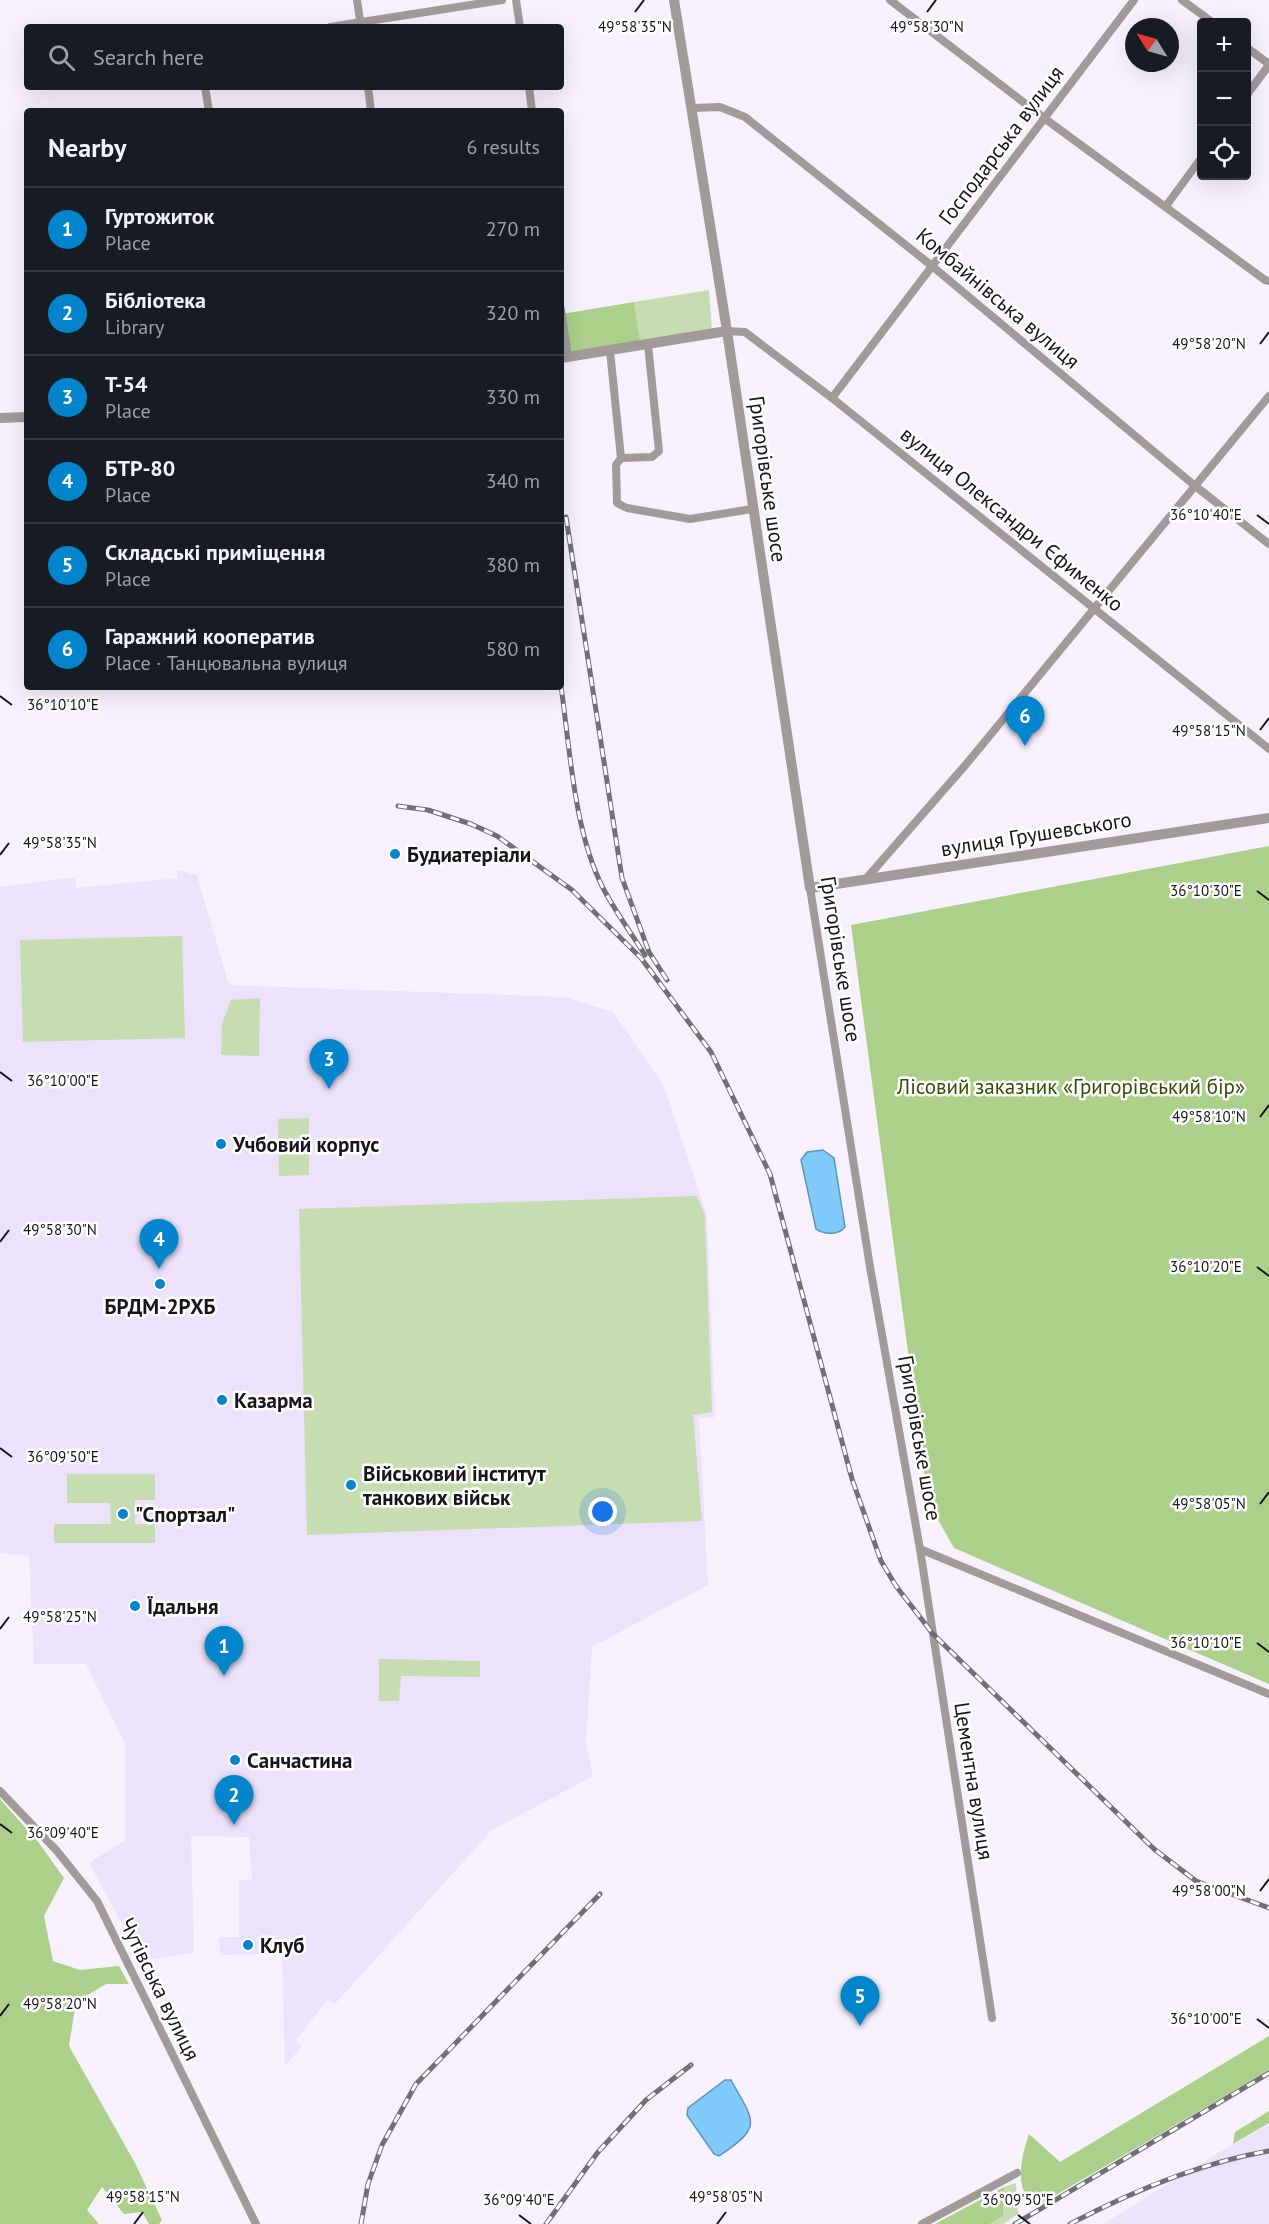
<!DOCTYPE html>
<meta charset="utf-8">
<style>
:root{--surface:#171b24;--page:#20242c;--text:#f1f3f6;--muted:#9ea1a6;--line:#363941;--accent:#0285cc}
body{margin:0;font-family:"PT Sans",sans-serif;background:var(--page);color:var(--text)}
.controls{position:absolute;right:18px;top:18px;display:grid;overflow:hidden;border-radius:6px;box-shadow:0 6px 24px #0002}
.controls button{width:54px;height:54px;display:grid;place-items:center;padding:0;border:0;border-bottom:2px solid var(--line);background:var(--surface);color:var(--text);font:30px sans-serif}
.compass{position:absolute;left:1125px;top:18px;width:54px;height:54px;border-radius:50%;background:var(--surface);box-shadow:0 6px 24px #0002;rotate:307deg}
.you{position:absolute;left:603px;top:1512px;width:21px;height:21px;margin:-15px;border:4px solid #fff;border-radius:50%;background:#1a73e8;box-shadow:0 0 0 9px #1a73e833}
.badge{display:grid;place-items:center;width:39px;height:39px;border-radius:50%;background:var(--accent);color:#fff;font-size:20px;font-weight:700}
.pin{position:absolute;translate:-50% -50px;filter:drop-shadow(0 2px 3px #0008)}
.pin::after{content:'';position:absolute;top:32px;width:21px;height:18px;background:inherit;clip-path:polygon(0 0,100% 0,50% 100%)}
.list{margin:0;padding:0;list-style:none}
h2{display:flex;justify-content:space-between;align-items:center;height:78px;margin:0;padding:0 24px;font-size:26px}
h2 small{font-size:20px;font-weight:400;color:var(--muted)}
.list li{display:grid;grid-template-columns:39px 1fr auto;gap:18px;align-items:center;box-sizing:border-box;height:84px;padding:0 24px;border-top:2px solid var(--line)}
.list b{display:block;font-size:22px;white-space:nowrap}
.list p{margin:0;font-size:20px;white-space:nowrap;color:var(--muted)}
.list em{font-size:20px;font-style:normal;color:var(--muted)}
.icon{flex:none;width:33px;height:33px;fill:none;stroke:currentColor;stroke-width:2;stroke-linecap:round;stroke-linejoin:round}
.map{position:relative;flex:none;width:1269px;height:2224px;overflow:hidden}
.search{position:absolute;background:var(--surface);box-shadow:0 6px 24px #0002;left:24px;top:24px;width:540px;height:66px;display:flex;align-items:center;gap:15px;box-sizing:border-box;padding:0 21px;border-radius:6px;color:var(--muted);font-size:22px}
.panel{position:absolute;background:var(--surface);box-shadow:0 6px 24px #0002;left:24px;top:108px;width:540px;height:582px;border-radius:6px}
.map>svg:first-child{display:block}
.built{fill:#ede2fb}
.green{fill:#c6ddb2}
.forest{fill:#acd08a}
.water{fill:#80cafc;stroke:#6094b8;stroke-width:1.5}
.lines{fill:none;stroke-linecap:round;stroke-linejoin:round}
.minor{stroke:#a29999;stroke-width:8}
.tertiary{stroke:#a29999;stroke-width:10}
.rail-casing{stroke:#726e77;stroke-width:5}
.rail{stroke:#fff;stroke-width:3;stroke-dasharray:9;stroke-linecap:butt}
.ticks{fill:none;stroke:#17151b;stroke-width:2}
.poi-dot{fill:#0285cc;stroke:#fff;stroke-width:2}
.labels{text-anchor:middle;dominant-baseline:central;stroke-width:5;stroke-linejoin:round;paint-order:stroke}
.street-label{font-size:21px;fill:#17151b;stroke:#fff}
.poi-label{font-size:21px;font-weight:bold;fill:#17151b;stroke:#fff;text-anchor:start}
.park-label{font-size:21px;fill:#304f00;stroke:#fff}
.ticks-label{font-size:15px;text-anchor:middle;fill:#17151b;stroke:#fff;stroke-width:5;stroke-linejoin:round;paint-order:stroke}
</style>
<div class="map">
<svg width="1269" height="2224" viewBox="0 0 1269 2224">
<rect width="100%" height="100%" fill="#f7f1fe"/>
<g class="built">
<polygon points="177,870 197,875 229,985 564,997 613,1012 664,1086 707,1215 715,1417 699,1419 708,1585 592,1647 586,1742 593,1776 492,1830 335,2004 327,2000 296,2040 302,2046 285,2066 282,1954 220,1955 219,1937 239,1937 239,1880 252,1879 249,1837 191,1836 194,1953 142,1961 89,1863 125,1840 125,1744 86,1664 34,1664 29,1556 0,1553 0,887 76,877 76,888 178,878"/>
<polygon points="1269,2125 1269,2224 1103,2224 1233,2144"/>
</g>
<g class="green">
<polygon points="709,290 712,333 641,346 634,302"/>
<polygon points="182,936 185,1038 23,1042 20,940"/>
<polygon points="260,998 259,1056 221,1055 222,1024 231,1000"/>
<polygon points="309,1118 309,1175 279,1176 278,1119"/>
<polygon points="697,1196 705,1215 712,1412 693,1415 702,1521 307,1535 299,1209"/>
<polygon points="67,1474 155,1474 155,1500 135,1500 135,1524 155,1524 155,1543 54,1543 54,1524 111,1524 110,1503 67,1503"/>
<polygon points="379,1659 480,1661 480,1677 401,1676 399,1701 379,1701"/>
<polygon points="1016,2183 1018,2214 1003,2224 990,2224 1003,2216 1004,2187"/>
</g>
<g class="forest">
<polygon points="634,302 641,346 568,357 562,314"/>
<polygon points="1269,846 1269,1684 954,1548 928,1502 851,925"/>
<polygon points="0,1799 39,1843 64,1878 44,1916 53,1961 80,1970 119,1966 129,1984 106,1984 76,2002 69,2046 135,2163 162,2220 159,2224 149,2224 142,2212 124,2214 102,2187 87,2210 99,2224 0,2224"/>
<path d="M1269 2036V2070L1039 2205C1011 2195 1022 2155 1029 2134L1060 2162Z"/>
<polygon points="1269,2111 1269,2123 1233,2144 1235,2132"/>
<polygon points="1004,2187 1003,2216 990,2224 935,2224"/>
</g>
<g class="water">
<path d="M823 1150 834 1158 845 1227C839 1235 824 1235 816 1229L801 1160 807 1152Z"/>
<path d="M725 2080H731C754 2122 764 2126 719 2156L714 2154 687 2115 688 2108Z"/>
</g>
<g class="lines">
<g class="minor">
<polyline points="357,0 361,27"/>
<polyline points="516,0 520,27"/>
<polyline points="890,0 1044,118 1265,280 1269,281"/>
<polyline points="1182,0 1212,22"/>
<polyline points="330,27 502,0"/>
<polyline points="1246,47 1269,64"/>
<polyline points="205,87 209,111"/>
<polyline points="368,87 371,111"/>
<polyline points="529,87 532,111"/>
<polyline points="1246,96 1269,65"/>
<polyline points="692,108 720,107 745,117 932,266 1194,485 1269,544"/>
<polyline points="1166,206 1202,157"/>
<polyline points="561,309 568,357"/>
<polyline points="727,331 745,332 832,398 1269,749"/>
<polyline points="610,351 621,458 616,465 617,503 627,508 690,519 752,509"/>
<polyline points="832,398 1134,0"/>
<polyline points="621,458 652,457 659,451 648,345"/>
<polyline points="865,880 968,762 1269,396"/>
<polyline points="810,888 870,1267 920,1549 992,2018"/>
<polyline points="920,1549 1269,1694"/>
<polyline points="0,1791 57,1851 97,1901 256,2224"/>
<polyline points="922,2224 1017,2173"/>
</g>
<g class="tertiary">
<polyline points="674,0 727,331 810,888 1269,818"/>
<polyline points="561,358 727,331"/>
<polyline points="0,418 27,417"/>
</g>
<defs>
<g id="rail">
<polyline points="566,517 622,878 649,952 667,980"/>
<path d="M561 686C570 749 574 832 603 888 615 911 631 933 645 955"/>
<polyline points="398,806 428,810 471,824 497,836 572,890 641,958 711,1052 770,1174 852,1479 881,1561 896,1586 933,1634 1154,1849 1196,1881 1269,1908"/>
<polyline points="361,2224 368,2184 382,2145 416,2084 600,1894"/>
<polyline points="546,2224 598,2152 646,2100 691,2065"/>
<polyline points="1015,2224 1269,2073"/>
<path d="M1070 2224C1133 2191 1199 2163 1269 2151"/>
</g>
</defs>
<use href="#rail" class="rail-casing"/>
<use href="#rail" class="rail"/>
</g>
<path class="ticks" d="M635 12 644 0M927 12 936 0M1260 344 1269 332M1257 515 1269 524M0 696 12 705M1260 730 1269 718M0 855 9 843M1257 891 1269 900M0 1072 12 1081M1260 1117 1269 1105M0 1242 9 1230M1257 1267 1269 1276M0 1448 12 1457M1260 1504 1269 1492M0 1629 9 1617M1257 1643 1269 1652M0 1824 12 1833M1260 1891 1269 1879M0 2016 9 2004M1257 2019 1269 2028M519 2215 531 2224M1018 2215 1030 2224M134 2224 143 2212M717 2224 726 2212"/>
<g class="poi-dot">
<circle cx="395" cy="854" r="6"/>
<circle cx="221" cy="1144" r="6"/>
<circle cx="160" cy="1284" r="6"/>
<circle cx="222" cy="1400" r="6"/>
<circle cx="351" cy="1485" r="6"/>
<circle cx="123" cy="1514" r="6"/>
<circle cx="135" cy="1606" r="6"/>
<circle cx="235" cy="1760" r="6"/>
<circle cx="248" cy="1945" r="6"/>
</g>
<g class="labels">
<g class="street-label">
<text transform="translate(1001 145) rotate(-53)">Господарська вулиця</text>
<text transform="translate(998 298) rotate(40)">Комбайнівська вулиця</text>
<text transform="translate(768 479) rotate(82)">Григорівське шосе</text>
<text transform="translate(1012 519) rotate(39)">вулиця Олександри Єфименко</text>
<text transform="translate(1036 834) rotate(-9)">вулиця Грушевського</text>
<text transform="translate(841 959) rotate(81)">Григорівське шосе</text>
<text transform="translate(920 1438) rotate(80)">Григорівське шосе</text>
<text transform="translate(974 1781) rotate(81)">Цементна вулиця</text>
<text transform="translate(160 1989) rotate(64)">Чутівська вулиця</text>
</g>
<g class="poi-label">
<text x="407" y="854">Будиатеріали</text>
<text x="233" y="1144">Учбовий корпус</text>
<text x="160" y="1306" text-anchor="middle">БРДМ-2РХБ</text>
<text x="234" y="1400">Казарма</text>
<text x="363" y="1473">Військовий інститут<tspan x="363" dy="24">танкових військ</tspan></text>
<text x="135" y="1514">"Спортзал"</text>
<text x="147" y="1606">Їдальня</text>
<text x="247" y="1760">Санчастина</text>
<text x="260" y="1945">Клуб</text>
</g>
<g class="park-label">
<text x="1071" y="1086">Лісовий заказник «Григорівський бір»</text>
</g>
</g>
<g class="ticks-label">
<text x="635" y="32">49°58'35"N</text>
<text x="927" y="32">49°58'30"N</text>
<text x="1209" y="349">49°58'20"N</text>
<text x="1206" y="520">36°10'40"E</text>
<text x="63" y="710">36°10'10"E</text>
<text x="1209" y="736">49°58'15"N</text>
<text x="60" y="848">49°58'35"N</text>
<text x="1206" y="896">36°10'30"E</text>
<text x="63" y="1086">36°10'00"E</text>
<text x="1209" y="1122">49°58'10"N</text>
<text x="60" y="1235">49°58'30"N</text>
<text x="1206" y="1272">36°10'20"E</text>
<text x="63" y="1462">36°09'50"E</text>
<text x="1209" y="1509">49°58'05"N</text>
<text x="60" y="1622">49°58'25"N</text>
<text x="1206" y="1648">36°10'10"E</text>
<text x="63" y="1838">36°09'40"E</text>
<text x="1209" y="1896">49°58'00"N</text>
<text x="60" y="2009">49°58'20"N</text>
<text x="1206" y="2024">36°10'00"E</text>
<text x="143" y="2202">49°58'15"N</text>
<text x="726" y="2202">49°58'05"N</text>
<text x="519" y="2205">36°09'40"E</text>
<text x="1018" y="2205">36°09'50"E</text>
</g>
</svg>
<div class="controls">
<button>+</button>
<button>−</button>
<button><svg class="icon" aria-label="locate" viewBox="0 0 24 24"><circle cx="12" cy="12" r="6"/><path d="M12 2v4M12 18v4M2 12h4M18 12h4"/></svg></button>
</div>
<svg class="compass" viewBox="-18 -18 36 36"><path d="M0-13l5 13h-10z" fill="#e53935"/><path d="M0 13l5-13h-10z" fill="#9ea1a6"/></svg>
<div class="you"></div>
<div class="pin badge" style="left:224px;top:1676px">1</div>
<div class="pin badge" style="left:234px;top:1825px">2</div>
<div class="pin badge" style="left:329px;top:1089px">3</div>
<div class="pin badge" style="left:159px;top:1269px">4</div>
<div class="pin badge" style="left:860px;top:2026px">5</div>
<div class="pin badge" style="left:1025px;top:746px">6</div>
<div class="search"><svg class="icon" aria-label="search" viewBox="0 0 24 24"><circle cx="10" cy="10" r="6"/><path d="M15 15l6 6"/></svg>Search here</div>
<section class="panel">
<h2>Nearby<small>6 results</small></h2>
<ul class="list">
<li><span class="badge">1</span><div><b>Гуртожиток</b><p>Place</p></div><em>270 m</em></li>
<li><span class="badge">2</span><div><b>Бібліотека</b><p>Library</p></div><em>320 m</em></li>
<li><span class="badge">3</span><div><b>Т-54</b><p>Place</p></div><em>330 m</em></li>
<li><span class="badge">4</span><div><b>БТР-80</b><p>Place</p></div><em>340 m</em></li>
<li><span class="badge">5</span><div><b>Складські приміщення</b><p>Place</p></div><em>380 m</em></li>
<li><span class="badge">6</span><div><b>Гаражний кооператив</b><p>Place · Танцювальна вулиця</p></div><em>580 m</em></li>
</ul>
</section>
</div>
